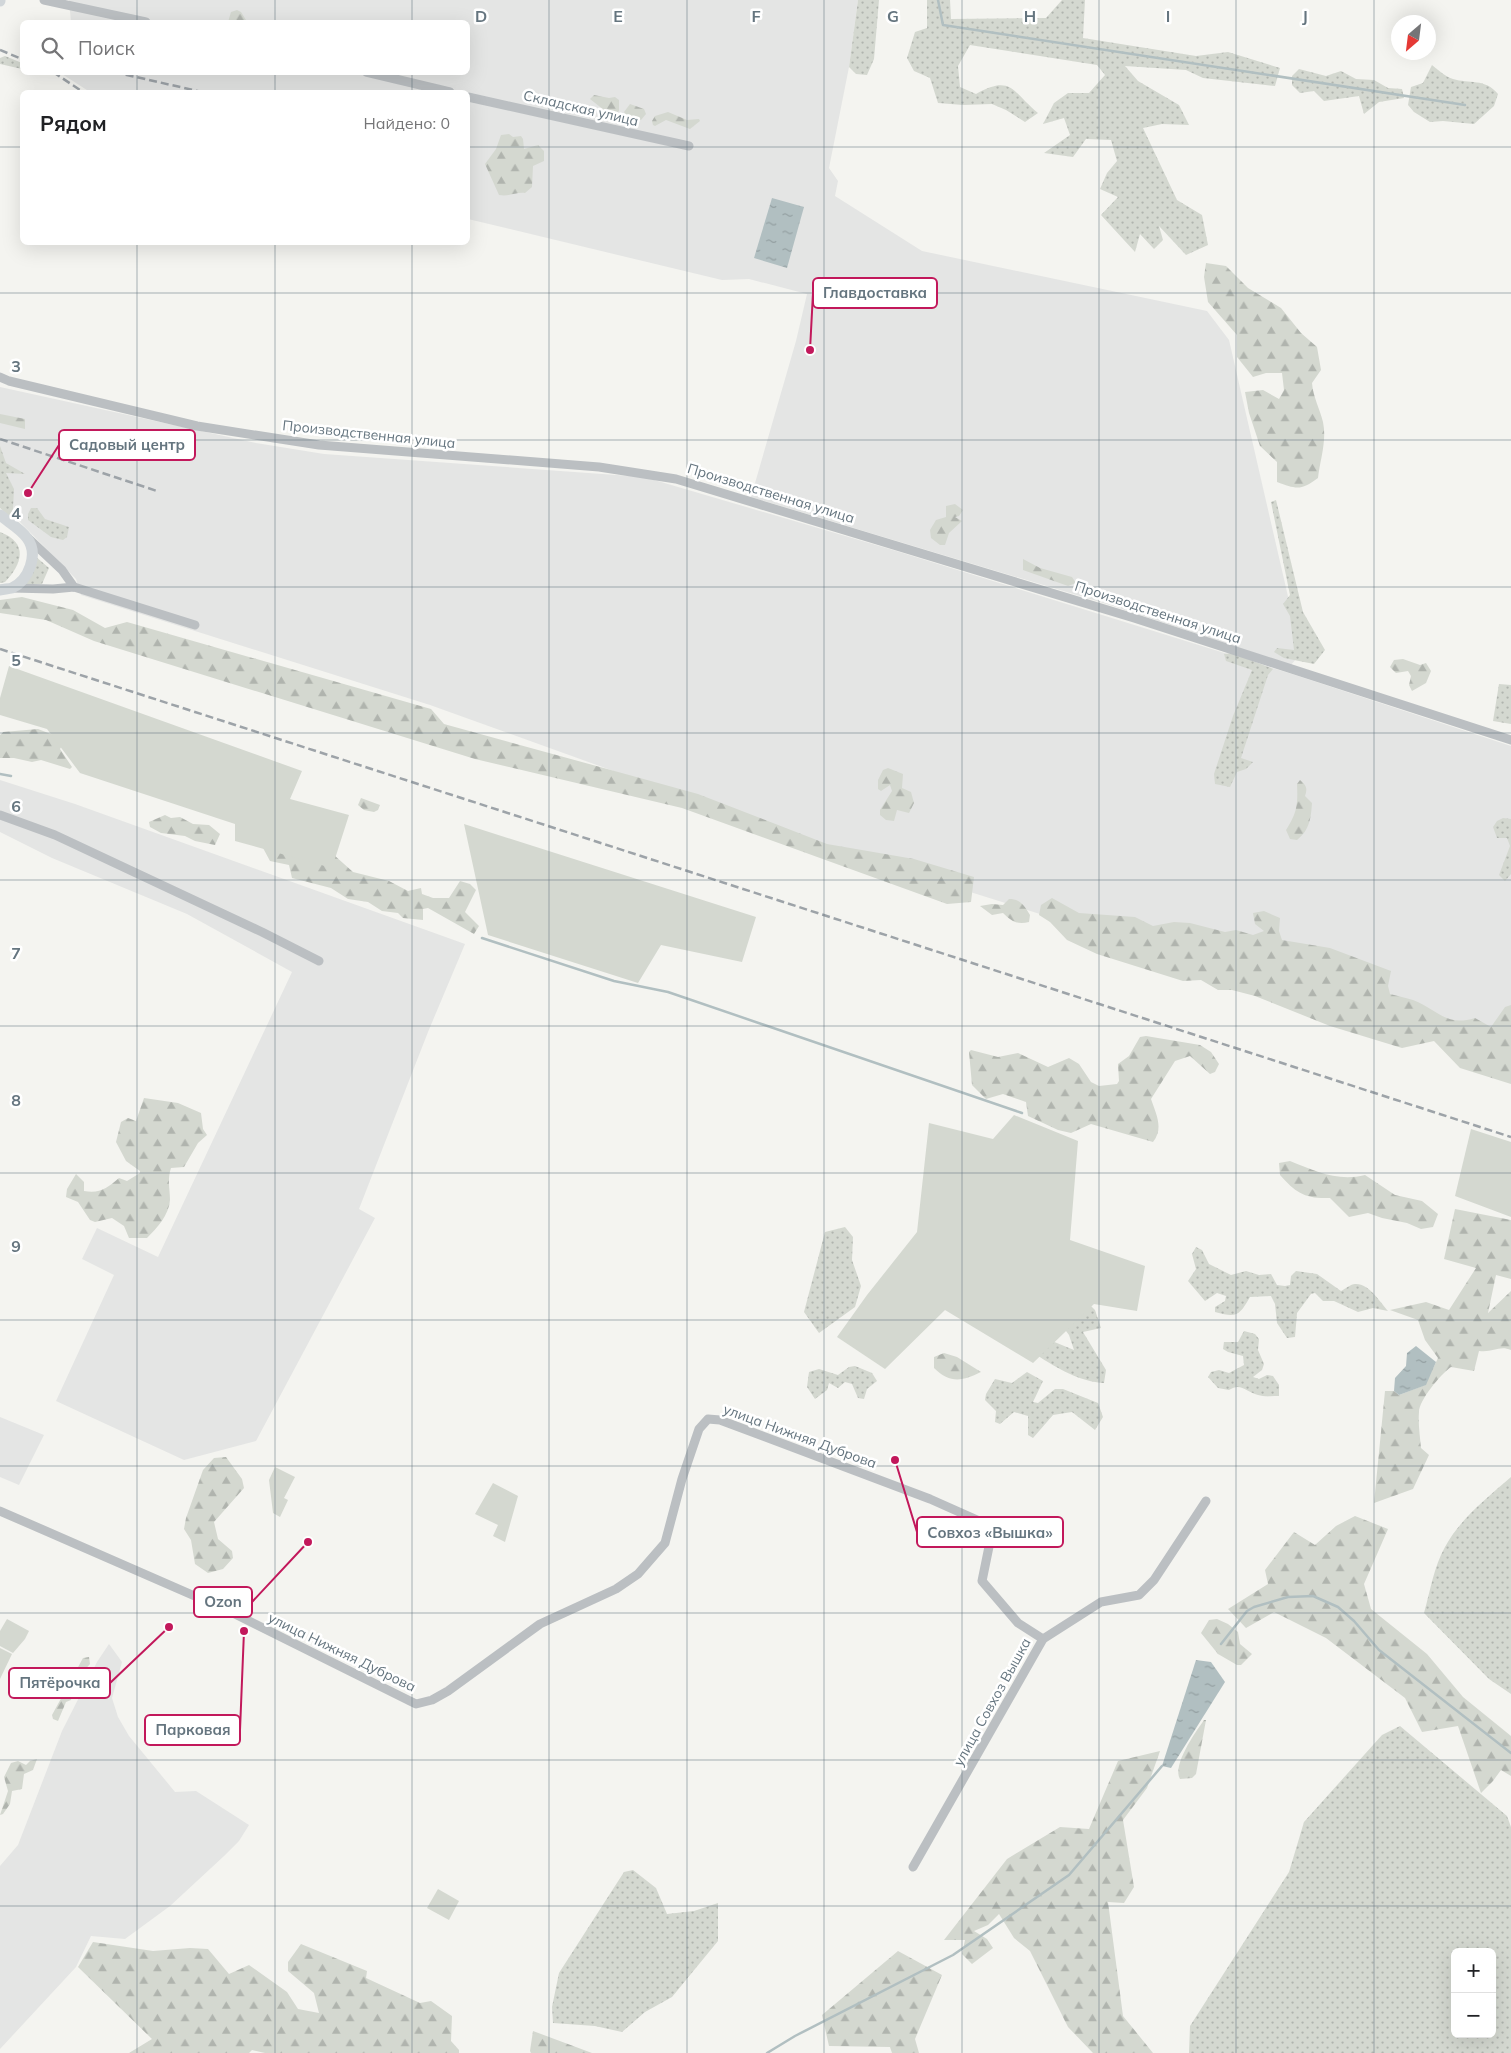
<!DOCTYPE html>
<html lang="ru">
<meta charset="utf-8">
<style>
:root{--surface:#fff;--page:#f2f2f2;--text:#202124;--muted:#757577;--line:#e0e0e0}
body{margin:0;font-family:Mulish,sans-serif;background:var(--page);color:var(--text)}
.controls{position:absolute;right:15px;bottom:15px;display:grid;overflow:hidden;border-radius:8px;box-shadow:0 5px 20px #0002}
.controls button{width:45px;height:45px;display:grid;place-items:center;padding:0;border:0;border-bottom:1px solid var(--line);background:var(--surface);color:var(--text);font:25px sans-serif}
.compass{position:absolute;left:1391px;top:15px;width:45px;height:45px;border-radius:50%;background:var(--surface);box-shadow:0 5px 20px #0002;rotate:208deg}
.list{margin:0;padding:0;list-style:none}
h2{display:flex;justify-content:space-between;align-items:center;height:65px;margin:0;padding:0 20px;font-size:21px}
h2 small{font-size:16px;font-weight:400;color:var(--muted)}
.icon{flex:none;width:28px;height:28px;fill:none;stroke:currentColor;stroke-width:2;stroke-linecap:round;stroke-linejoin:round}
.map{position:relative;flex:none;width:1511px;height:2053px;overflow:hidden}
.search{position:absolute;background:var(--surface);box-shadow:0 5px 20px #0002;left:20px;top:20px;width:450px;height:55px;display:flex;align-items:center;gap:12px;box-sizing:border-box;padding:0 18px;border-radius:8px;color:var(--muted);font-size:19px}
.panel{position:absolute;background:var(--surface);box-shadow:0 5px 20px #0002;left:20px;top:90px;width:450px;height:155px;border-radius:8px}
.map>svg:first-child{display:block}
.built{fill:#e4e5e4}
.grass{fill:url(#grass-dots);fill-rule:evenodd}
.forest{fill:url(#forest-firs)}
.green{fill:#d4d8d0}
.water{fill:url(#water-ripples)}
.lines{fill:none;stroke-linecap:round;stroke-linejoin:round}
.stream{stroke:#b1bfc1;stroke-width:2.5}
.minor{stroke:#bbbfc2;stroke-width:9}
.major{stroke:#d1d6d9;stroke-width:11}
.rail{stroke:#9da3a8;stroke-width:2.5;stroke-dasharray:8 4;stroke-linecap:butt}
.grid{fill:none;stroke:#65757f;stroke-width:1;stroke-opacity:0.55}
.labels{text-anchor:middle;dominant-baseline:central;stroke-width:5;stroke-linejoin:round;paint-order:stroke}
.street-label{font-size:14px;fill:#65757f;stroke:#fff}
.grid-label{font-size:16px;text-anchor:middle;font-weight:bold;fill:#65757f;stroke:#fff;stroke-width:5;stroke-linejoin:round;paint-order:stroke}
.leader{fill:none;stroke:#c2185b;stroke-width:2}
.callout-dot{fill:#c2185b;stroke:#fff;stroke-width:2}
.callout{fill:#fff;stroke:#c2185b;stroke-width:2}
.callout-label{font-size:15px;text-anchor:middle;font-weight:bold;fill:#65757f}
</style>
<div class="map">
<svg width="1511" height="2053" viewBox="0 0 1511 2053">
<defs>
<pattern id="grass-dots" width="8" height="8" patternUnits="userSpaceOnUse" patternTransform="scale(1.25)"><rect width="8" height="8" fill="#d4d8d0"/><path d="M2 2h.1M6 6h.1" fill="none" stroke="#b0b4ae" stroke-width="1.8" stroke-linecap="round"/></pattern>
<pattern id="forest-firs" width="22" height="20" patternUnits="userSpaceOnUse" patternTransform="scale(1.25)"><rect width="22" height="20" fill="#d4d8d0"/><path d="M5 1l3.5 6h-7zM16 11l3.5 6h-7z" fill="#b0b4ae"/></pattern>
<pattern id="water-ripples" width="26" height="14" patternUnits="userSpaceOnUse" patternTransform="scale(1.25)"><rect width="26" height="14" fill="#b1bfc1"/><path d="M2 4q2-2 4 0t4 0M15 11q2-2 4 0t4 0" fill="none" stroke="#94a0a2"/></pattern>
</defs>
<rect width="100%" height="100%" fill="#f4f4f0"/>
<g class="built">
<polygon points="69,0 858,0 849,67 829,168 838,181 835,196 922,251 1207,311 1229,340 1301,653 1291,665 1113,606 751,497 796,341 807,294 749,279 722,280 468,219 468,92 90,92 62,74 468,72 468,22 71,22"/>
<polygon points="0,387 256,443 324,454 644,477 893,550 1292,674 1511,746 1511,1062 808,841 430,705 81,595 76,579 16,518 0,458"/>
<polygon points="0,780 75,804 465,944 428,1032 359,1209 375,1218 256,1441 184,1460 56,1401 114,1275 82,1259 97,1228 158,1257 292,972 187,914 52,858 0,832"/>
<polygon points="0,1417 44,1435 19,1485 0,1477"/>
<polygon points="109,1644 122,1662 112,1698 118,1717 129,1736 175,1792 196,1791 249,1825 239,1841 224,1856 170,1906 125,1939 91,1936 76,1967 0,2049 0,1866 18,1845 62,1731 97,1662"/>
</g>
<g class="grass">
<polygon points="858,0 879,0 874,59 867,75 856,74 849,67"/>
<path d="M927 0H950L951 19 1046 18 1062 0H1085L1083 38 1196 56 1228 52 1280 68 1275 86 1203 78 1186 70 1125 66 1138 81 1179 105 1189 125 1162 124 1143 128 1177 200 1202 215 1208 245 1186 255 1159 226 1163 240 1154 249 1140 234 1135 252 1101 215 1118 197 1100 189 1107 173 1117 161 1111 140 1086 139 1073 157 1044 153 1070 135 1064 118 1043 124 1054 103 1068 93H1089L1105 75 1097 65 970 45 958 66 960 87 976 94C1012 74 1012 92 1038 113L1025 122 1006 110 992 104 963 105 938 103 930 78 914 71 907 58 915 32 927 28Z"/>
<polygon points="5,56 22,63 22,69 0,64 0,58"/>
<path d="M1432 65C1438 70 1446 77 1453 79 1469 84 1485 78 1498 94L1494 106 1474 124 1443 121 1430 122 1414 112 1408 105 1411 87 1423 83Z"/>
<polygon points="1299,69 1326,76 1341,71 1356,79 1374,80 1388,88 1402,89 1404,98 1379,102 1364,114 1359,96 1324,101 1314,91 1300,93 1292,85 1292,76"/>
<polygon points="0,446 6,463 25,474 6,473 14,489 13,509 10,517 0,508"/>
<polygon points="1276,500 1303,612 1325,650 1314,664 1284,658 1274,652 1277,648 1294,650 1290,616 1283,604 1290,595 1271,502"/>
<polygon points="31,508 37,508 45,519 69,527 67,537 63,540 51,537 28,520 28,514"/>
<path d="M0 532C29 543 22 564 5 582L0 583Z"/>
<polygon points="35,556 49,568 42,584 24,584"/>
<polygon points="1233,653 1273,669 1268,675 1241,758 1253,762 1246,769 1237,772 1230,787 1215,784 1214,774 1233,716 1252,670 1226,661 1224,654"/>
<polygon points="1499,684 1511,685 1511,724 1493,721"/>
<polygon points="1503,818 1511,819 1511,874 1505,881 1499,875 1510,846 1507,838 1497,838 1493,827 1497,821"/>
<polygon points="845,1227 853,1237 852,1260 861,1286 855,1307 819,1333 804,1312 825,1232"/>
<path d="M1196 1247 1202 1250 1209 1264 1231 1275 1246 1271 1259 1275 1271 1274 1277 1285 1285 1286 1290 1285 1291 1276 1296 1271 1317 1274 1341 1291C1345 1289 1351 1284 1355 1284 1369 1283 1380 1302 1388 1311L1373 1308 1358 1312 1334 1301H1323L1315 1293 1311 1294 1297 1313 1295 1337 1287 1338 1277 1323 1275 1304 1271 1296 1250 1297C1239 1316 1237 1318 1215 1312V1307L1225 1301 1226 1296 1217 1293 1205 1301 1188 1281 1196 1269 1192 1254Z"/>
<path d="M1082 1297 1095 1310 1101 1328 1083 1332 1106 1370 1104 1383C1081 1382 1056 1368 1037 1355L1052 1341 1074 1350 1069 1335 1042 1299Z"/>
<path d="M1244 1331 1255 1334 1259 1339 1258 1350 1264 1364 1262 1370 1253 1377 1259 1379 1267 1375 1273 1376 1279 1385V1396C1272 1396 1264 1397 1258 1395 1246 1392 1241 1382 1229 1390L1218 1388 1208 1377 1211 1372 1219 1370 1229 1373 1244 1365 1243 1356 1228 1352 1223 1349 1224 1342H1238Z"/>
<polygon points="855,1366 872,1373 877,1381 867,1389 864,1399 858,1398 852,1384 845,1382 838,1388 829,1383 827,1390 815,1399 807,1387 809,1372 819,1369 838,1375 849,1367"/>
<polygon points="1027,1372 1043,1381 1033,1402 1038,1403 1055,1389 1063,1389 1098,1403 1103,1417 1095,1430 1072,1412 1053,1415 1033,1438 1028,1435 1028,1416 1014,1412 1000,1424 995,1422 996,1411 985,1400 986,1394 995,1379 1012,1383"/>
<path d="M1511 1477V1694L1489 1679 1424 1613C1430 1592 1434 1566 1445 1547 1460 1519 1487 1498 1511 1477Z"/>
<path d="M1400 1726 1507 1816 1511 1827V2053H1189L1190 2026 1289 1872 1304 1822 1382 1735ZM1455 1952H1492V2034H1455Z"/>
<polygon points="633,1870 656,1888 667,1914 694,1911 718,1903 718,1941 672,1997 645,2012 622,2032 595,2026 553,2023 552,2007 559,1973 624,1872"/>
</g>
<g class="forest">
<polygon points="237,10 241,12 246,20 245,22 228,22 231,12"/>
<polygon points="594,95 609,98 615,97 619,100 619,111 615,115 609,114 590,99"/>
<polygon points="630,104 644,109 646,114 641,120 627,117 624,112"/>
<polygon points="668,112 687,120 699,119 700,121 690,129 666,120 655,126 653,125 652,121 655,116"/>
<path d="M509 134 513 137 521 136 523 139 524 149 538 145 544 151V161L533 166 532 187 525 193C515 192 509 197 499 195L485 164 496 149 501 135Z"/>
<path d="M1206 263 1226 266 1248 288 1281 308 1301 333 1317 347 1321 370 1312 383C1313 397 1320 409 1323 422 1327 441 1320 460 1318 478 1301 491 1296 489 1277 482V462L1260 446 1249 413 1245 392 1263 390 1279 399 1284 390 1282 373H1266L1253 377 1237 357V335L1208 302 1204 277Z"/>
<polygon points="0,414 25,419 25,429 0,423"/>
<polygon points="955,504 963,510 959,516 955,517 962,521 949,533 945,545 940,545 931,538 930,530 936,520 946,517 946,506"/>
<polygon points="1023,559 1040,568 1072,577 1076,583 1068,586 1023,570"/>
<polygon points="22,597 73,610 105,628 127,622 431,709 444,724 698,794 827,844 914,859 974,877 971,902 947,904 682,808 475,759 94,641 46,620 0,613 0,600"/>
<polygon points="1403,659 1420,665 1426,663 1431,671 1426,683 1412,691 1409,685 1411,676 1408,671 1396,673 1390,667 1394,660"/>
<polygon points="38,729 61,738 63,744 60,749 72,767 70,769 41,760 32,762 14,758 0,758 0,735 3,732"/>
<polygon points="888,768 903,774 902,788 911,792 914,803 909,813 897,810 894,821 886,820 880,815 880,810 892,791 890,785 881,791 878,789 878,780 883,770"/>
<path d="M1300 780C1306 785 1308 788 1305 796L1312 803C1311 817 1310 830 1297 840L1290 839 1286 830C1297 813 1298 805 1297 784Z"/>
<polygon points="361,798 380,805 378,810 374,812 364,810 358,805"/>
<polygon points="165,815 171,818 180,817 193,824 209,825 220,834 215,845 195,841 185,836 161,833 150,827 149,822"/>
<polygon points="263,848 334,855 353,872 389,881 408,891 421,888 422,894 433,898 449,898 460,881 470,884 476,890 465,912 479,926 474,934 428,908 423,909 423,920 403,918 398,913 382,911 368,902 348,899 331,888 292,878 289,865 270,861"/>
<path d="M1052 898 1079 913 1135 917 1153 926 1174 922 1190 923 1225 932 1236 930 1253 935 1264 931 1255 924 1253 913 1264 911 1280 918 1279 931 1282 940 1330 948 1391 971 1388 986 1390 994C1398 996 1406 998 1413 1000 1439 1010 1445 1027 1475 1018L1491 1027 1505 1007 1511 1005V1084L1460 1068 1434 1041 1402 1048 1330 1026 1255 996 1232 990H1218L1201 980 1183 981 1097 954 1067 940 1050 922 1039 915 1041 905Z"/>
<path d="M1009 899C1020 899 1024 905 1030 915L1029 922C1017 925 1011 921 1003 913L992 915 980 906 992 904 1003 905Z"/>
<path d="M1146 1036 1200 1045 1211 1052 1219 1064 1215 1072 1210 1074 1190 1056 1175 1061 1151 1099C1156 1114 1164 1128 1153 1142L1091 1124 1071 1133 1058 1130 1028 1116 1026 1102 1003 1094 986 1099 972 1085 969 1052 971 1050 998 1057 1018 1053 1048 1067 1069 1058 1079 1064 1091 1082 1099 1086 1117 1084 1119 1081 1118 1064 1129 1056 1140 1037Z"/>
<path d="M144 1098 178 1103 201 1113 203 1129 207 1135 198 1143 184 1167 171 1168C167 1180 170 1188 170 1200 169 1215 157 1228 147 1238H129L124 1226 112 1218 95 1222 90 1220 78 1202 66 1197 67 1189 76 1174 84 1182V1191C100 1194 107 1188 119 1178L127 1181 140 1173V1171L126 1161 116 1142 121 1122 128 1118 136 1121Z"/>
<path d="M1290 1161C1315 1171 1338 1182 1365 1175L1395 1195 1422 1201 1438 1214 1433 1227 1421 1229 1407 1223 1382 1218 1368 1213 1349 1217 1330 1198C1305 1199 1296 1193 1280 1175L1279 1163Z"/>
<path d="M1455 1209 1511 1220V1279L1496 1275 1488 1313 1511 1291V1350C1499 1345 1493 1353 1479 1351L1474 1371 1451 1367C1441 1374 1419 1400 1419 1412 1418 1424 1420 1436 1421 1448L1429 1455 1413 1489 1374 1503 1385 1391H1394L1399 1395 1425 1385 1438 1358 1425 1340 1418 1320 1390 1310 1426 1302 1449 1310 1476 1268 1444 1259Z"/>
<path d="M944 1353 957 1357 981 1372C963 1381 950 1384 934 1368V1357Z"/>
<polygon points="226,1457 242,1479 244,1488 214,1522 218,1539 232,1551 233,1558 223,1569 208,1573 195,1564 191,1540 184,1529 186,1518 203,1470 214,1458"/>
<polygon points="1355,1516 1388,1529 1364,1584 1371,1609 1427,1654 1463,1697 1511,1736 1511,1776 1501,1770 1493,1781 1481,1793 1458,1726 1422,1732 1405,1698 1326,1638 1274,1612 1246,1628 1228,1609 1268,1584 1265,1570 1294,1532 1315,1545 1336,1526"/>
<polygon points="1217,1619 1228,1624 1238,1632 1240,1644 1252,1654 1241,1665 1237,1665 1218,1654 1201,1633 1209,1620"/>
<polygon points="89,1657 90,1664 74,1682 71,1700 66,1702 58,1721 53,1719 52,1715 83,1658"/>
<path d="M1204 1720H1206L1196 1774 1192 1778 1180 1779C1172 1765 1195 1733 1204 1720Z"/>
<polygon points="1160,1751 1147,1788 1123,1820 1134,1887 1124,1903 1108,1902 1123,2016 1153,2053 1093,2053 1068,2027 1030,1951 1014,1938 999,1914 988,1925 974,1931 987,1939 993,1948 972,1964 962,1954 965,1940 944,1940 1007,1859 1060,1827 1089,1829 1118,1761"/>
<polygon points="37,1759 33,1770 24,1774 22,1789 12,1791 10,1804 3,1814 0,1815 8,1791 4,1777 11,1763 18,1761 26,1765 30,1761"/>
<polygon points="93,1942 153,1951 190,1948 208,1949 229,1974 249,1965 287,1992 298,2009 319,2013 314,1993 288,1971 288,1962 301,1944 367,1971 366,1978 420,2003 431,2001 452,2016 451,2041 459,2050 459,2053 265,2053 252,2050 249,2053 129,2053 152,2039 78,1967"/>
<polygon points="898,1951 942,1975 915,2039 919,2053 892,2053 890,2047 829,2046 822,2015"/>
<polygon points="533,2031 592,2053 531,2053 530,2051"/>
</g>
<g class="green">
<polygon points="9,666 302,771 290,799 349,815 332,868 235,841 235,824 80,773 47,729 0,715 0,698"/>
<polygon points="464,824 756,917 742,962 661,945 638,983 488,935"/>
<polygon points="1014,1115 1078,1141 1070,1240 1145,1266 1137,1311 1094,1304 1033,1363 945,1310 885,1369 837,1337 867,1295 917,1232 929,1123 993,1139"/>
<polygon points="1471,1129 1511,1142 1511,1217 1455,1196"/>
<polygon points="275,1467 295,1477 284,1498 288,1500 280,1517 273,1513 269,1480"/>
<polygon points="493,1483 518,1496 505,1542 493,1536 498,1525 475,1514"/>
<polygon points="7,1619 29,1631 25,1639 13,1653 0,1646 0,1631"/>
<polygon points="0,1648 12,1654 0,1679"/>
<polygon points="438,1889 459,1901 449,1920 427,1908"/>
</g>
<g class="water">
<polygon points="772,198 804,207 787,268 754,258"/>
<polygon points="1416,1346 1436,1362 1426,1385 1399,1395 1394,1391 1395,1378 1406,1366 1407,1353"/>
<polygon points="1196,1660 1211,1662 1225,1682 1171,1768 1162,1766"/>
</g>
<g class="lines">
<g class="stream">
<polyline points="938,0 943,25 1465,105"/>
<polyline points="0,774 11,776"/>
<polyline points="482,938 614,981 668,992 1022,1113"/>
<polyline points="1221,1644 1247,1611 1254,1607 1288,1597 1313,1596 1338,1607 1354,1621 1379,1650 1511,1753"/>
<polyline points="767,2053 795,2036 953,1955 1069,1875 1162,1766"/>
</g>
<g class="minor">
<polyline points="44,0 146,22"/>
<polyline points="366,72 450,92"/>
<polyline points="468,97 689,146"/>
<polyline points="0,377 9,381 197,426 319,445 599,467 676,479 1134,618 1511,740"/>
<polyline points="28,538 62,570 74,587"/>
<polyline points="12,588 53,589 74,587 195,625"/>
<polyline points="0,815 55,835 262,932 319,961"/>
<polyline points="0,1511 229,1611 416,1704 432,1700 448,1691 540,1624 616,1589 638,1574 665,1543 682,1479 699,1429 708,1419 720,1420 930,1499 993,1527 982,1581 1018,1623 1043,1639"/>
<polyline points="913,1867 1043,1639 1101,1602 1139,1595 1154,1580 1206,1501"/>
</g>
<g class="major">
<polyline points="0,1 0,0"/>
<path d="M0 515C8 522 21 529 27 538 39 554 29 580 12 588 8 589 3 589 0 590"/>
</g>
<g class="rail">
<polyline points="0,50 22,59"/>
<polyline points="53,72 83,92"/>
<polyline points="114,72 202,92"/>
<polyline points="0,439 157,491"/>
<polyline points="0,649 1511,1137"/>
</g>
</g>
<path class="grid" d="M137 0V22M275 0V22M412 0V22M549 0V2053M687 0V2053M824 0V2053M962 0V2053M1099 0V2053M1236 0V2053M1374 0V2053M137 72V92M275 72V92M412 72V92M0 147H22M468 147H1511M137 242V2053M275 242V2053M412 242V2053M0 293H1511M0 440H1511M0 587H1511M0 733H1511M0 880H1511M0 1026H1511M0 1173H1511M0 1320H1511M0 1466H1511M0 1613H1511M0 1760H1511M0 1906H1511"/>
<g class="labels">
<g class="street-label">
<text transform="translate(581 108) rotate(13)">Складская улица</text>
<text transform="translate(369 434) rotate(6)">Производственная улица</text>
<text transform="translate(771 493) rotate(17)">Производственная улица</text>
<text transform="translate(1158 612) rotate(18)">Производственная улица</text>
<text transform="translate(800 1436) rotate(20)">улица Нижняя Дуброва</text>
<text transform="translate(342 1652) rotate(26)">улица Нижняя Дуброва</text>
<text transform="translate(992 1702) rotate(-61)">улица Совхоз Вышка</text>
</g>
</g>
<g class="grid-label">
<text x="481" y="22">D</text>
<text x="618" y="22">E</text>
<text x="756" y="22">F</text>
<text x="893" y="22">G</text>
<text x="1030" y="22">H</text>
<text x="1168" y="22">I</text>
<text x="1305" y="22">J</text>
<text x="16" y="372">3</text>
<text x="16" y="519">4</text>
<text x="16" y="666">5</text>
<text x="16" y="812">6</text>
<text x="16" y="959">7</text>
<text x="16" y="1106">8</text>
<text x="16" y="1252">9</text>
</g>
<path class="leader" d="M810 350L813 293M28 493L59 445M895 1460L917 1532M308 1542L252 1602M169 1627L110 1683M244 1631L240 1730"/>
<g class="callout-dot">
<circle cx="810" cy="350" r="5"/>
<circle cx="28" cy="493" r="5"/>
<circle cx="895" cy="1460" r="5"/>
<circle cx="308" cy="1542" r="5"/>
<circle cx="169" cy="1627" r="5"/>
<circle cx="244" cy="1631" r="5"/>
</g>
<g class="callout">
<rect x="813" y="278" width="124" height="30" rx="5"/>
<rect x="59" y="430" width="136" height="30" rx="5"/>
<rect x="917" y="1517" width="146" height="30" rx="5"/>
<rect x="194" y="1587" width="58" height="30" rx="5"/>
<rect x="9" y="1668" width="101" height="30" rx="5"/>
<rect x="145" y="1715" width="95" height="30" rx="5"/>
</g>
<g class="callout-label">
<text x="875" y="298">Главдоставка</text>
<text x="127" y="450">Садовый центр</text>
<text x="990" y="1538">Совхоз «Вышка»</text>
<text x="223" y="1607">Ozon</text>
<text x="60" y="1688">Пятёрочка</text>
<text x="193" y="1735">Парковая</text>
</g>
</svg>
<div class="controls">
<button>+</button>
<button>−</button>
</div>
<svg class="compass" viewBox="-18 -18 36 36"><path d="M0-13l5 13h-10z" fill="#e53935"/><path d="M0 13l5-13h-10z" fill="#757577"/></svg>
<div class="search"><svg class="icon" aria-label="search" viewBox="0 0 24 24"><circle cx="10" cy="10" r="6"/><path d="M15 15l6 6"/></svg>Поиск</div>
<section class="panel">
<h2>Рядом<small>Найдено: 0</small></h2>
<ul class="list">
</ul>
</section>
</div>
